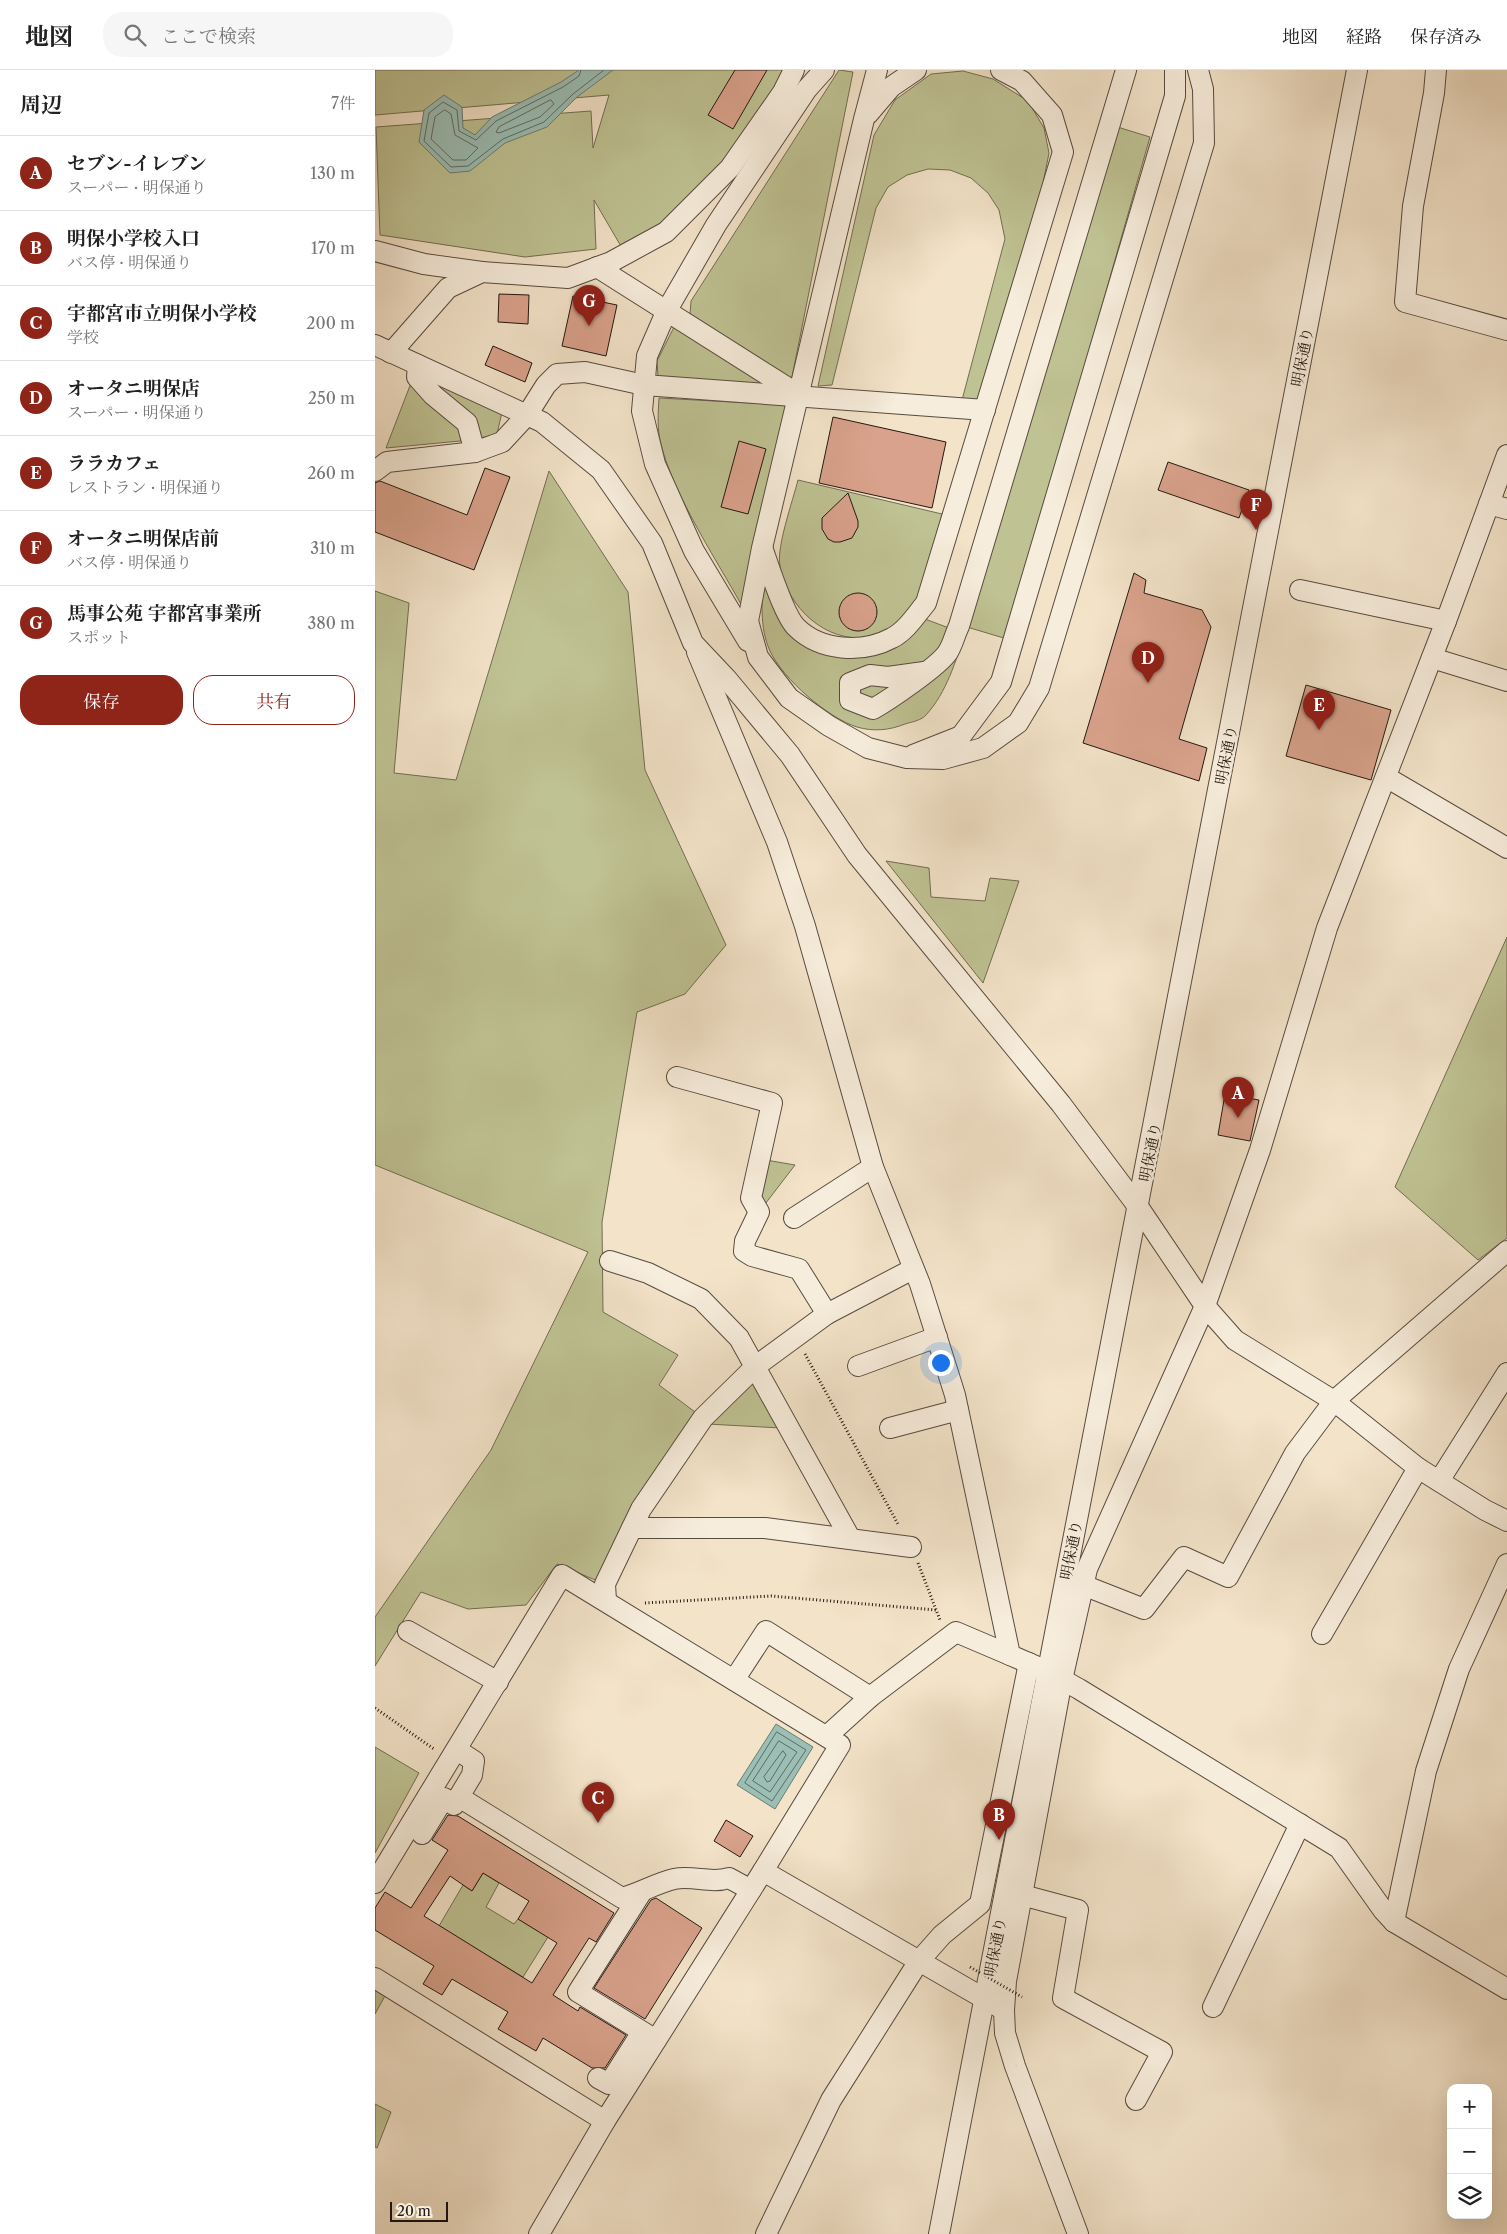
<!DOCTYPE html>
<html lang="ja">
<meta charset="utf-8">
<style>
:root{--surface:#fff;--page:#f6f6f6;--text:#222;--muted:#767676;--line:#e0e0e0;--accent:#8f2418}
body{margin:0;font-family:"Libre Caslon Text","Noto Serif JP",serif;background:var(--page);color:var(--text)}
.controls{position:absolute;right:15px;bottom:15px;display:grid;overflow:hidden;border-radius:10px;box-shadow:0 5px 20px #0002}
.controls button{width:45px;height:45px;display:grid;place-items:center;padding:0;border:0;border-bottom:1px solid var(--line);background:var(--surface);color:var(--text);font:25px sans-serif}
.scale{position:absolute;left:15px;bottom:12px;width:58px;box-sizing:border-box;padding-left:5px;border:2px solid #241812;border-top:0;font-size:14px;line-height:18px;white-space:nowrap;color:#241812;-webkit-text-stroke:4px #f7eddc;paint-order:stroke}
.you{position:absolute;left:565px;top:1292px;width:18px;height:18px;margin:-12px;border:4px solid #fff;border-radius:50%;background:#1a73e8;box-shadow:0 0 0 8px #1a73e833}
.badge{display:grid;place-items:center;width:32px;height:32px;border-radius:50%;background:var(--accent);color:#fff;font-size:16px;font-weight:700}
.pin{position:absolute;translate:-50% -41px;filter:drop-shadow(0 1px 2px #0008)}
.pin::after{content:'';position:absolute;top:26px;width:18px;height:15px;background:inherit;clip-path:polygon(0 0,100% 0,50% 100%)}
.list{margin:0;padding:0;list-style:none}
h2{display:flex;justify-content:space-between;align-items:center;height:65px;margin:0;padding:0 20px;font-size:21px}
h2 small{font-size:16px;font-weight:400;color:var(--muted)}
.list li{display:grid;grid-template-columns:32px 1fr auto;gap:15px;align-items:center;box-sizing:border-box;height:75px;padding:0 20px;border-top:1px solid var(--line)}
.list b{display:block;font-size:19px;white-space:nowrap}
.list p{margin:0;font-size:16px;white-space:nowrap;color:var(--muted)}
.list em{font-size:16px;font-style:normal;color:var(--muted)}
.actions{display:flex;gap:10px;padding:15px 20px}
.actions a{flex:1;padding:11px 0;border:1px solid var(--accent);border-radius:20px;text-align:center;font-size:18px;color:var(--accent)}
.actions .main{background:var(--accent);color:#fff}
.icon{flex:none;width:28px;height:28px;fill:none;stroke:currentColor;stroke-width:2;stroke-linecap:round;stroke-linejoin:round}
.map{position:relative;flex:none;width:1132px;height:2164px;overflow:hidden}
header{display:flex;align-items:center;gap:30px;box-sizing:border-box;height:70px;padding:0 25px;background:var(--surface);border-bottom:1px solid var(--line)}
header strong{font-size:24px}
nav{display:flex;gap:28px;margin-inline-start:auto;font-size:18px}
.search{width:350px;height:45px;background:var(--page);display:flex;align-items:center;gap:12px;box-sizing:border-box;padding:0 18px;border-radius:20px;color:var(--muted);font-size:19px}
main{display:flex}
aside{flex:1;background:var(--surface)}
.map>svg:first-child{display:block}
.green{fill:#bfc293;stroke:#726d52}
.water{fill:#9bbeb5;stroke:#6b7c74}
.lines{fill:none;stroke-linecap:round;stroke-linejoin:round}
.shore{stroke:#606b64;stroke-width:1}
.building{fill:#d9a28c;stroke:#241812;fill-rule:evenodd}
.minor-casing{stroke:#584b40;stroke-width:22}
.path{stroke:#241812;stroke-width:3;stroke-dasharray:1 2.5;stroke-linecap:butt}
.minor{stroke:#f7eddc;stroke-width:20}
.path-bridge{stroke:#241812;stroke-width:3;stroke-dasharray:1 2.5;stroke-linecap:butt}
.labels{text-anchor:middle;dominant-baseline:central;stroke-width:4.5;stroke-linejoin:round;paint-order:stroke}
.street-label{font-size:15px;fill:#241812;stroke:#f7eddc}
</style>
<header>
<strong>地図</strong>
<div class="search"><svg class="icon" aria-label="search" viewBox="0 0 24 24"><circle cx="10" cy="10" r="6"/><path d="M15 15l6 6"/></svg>ここで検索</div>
<nav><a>地図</a><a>経路</a><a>保存済み</a></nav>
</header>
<main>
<aside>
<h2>周辺<small>7件</small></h2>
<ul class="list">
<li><span class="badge">A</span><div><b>セブン-イレブン</b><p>スーパー · 明保通り</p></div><em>130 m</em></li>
<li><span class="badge">B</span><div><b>明保小学校入口</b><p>バス停 · 明保通り</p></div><em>170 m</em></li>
<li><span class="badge">C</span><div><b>宇都宮市立明保小学校</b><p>学校</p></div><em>200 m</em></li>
<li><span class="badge">D</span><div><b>オータニ明保店</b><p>スーパー · 明保通り</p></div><em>250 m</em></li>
<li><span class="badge">E</span><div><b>ララカフェ</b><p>レストラン · 明保通り</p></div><em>260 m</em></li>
<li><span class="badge">F</span><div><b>オータニ明保店前</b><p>バス停 · 明保通り</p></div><em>310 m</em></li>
<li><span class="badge">G</span><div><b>馬事公苑 宇都宮事業所</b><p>スポット</p></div><em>380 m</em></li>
</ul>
<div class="actions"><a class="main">保存</a><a>共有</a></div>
</aside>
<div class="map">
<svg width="1132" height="2164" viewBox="0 0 1132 2164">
<rect width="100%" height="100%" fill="#f3e3c9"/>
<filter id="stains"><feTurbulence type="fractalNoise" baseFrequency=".004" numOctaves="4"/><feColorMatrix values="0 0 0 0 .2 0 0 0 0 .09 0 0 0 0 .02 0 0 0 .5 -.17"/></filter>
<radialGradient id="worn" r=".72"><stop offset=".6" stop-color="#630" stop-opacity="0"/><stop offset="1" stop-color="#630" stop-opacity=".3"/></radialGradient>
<g class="green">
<polygon points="0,0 423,0 332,131 254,190 219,130 221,179 150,187 5,165 1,57 216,41 218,78 234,25 0,45"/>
<polygon points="464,0 478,2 416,312 315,245 316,231"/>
<polygon points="588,1 618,9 653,31 669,58 674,83 667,118 604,331 587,330 630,169 624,140 613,123 596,108 575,100 553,99 532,105 513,117 501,138 457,315 443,316 499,65 520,30 556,4"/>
<polygon points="736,55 775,67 632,569 592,557"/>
<polygon points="299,257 399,318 283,307 282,291"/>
<polygon points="54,309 127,342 122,364 96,370 11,378 36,313"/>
<path d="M284 328 412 335 367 536C341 489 298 424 286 374 282 360 283 343 284 328Z"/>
<polygon points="174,401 253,522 270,700 351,875 310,924 262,942 227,1152 228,1242 303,1285 284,1315 328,1348 230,1514 182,1494 151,1535 93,1539 46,1522 0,1596 0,1547 116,1380 213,1182 0,1095 0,521 34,533 19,703 81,710"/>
<path d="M423 410 567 444C563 461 552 519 545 529 535 545 513 565 494 567 451 574 412 537 405 496 401 478 418 430 423 410Z"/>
<path d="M389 503 404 544 457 584 490 587 536 563 550 549 590 564C580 592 572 622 551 645 547 650 537 652 530 654 515 660 499 662 482 657 453 648 408 609 395 581 384 557 387 529 389 503Z"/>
<polygon points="511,791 554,798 556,827 610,831 615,808 644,811 608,913"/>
<polygon points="1132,867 1132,1168 1103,1190 1020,1117"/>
<polygon points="385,1089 420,1095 384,1142"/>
<polygon points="369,1313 382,1315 406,1358 332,1354"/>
<polygon points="0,1677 44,1703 0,1783"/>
<polygon points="108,1803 124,1813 111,1837 139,1854 143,1849 173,1867 148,1907 64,1856 88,1815 97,1821"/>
<polygon points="0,1917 11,1924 0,1944"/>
<polygon points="0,2034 16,2042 2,2078 0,2077"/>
</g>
<g class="water">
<polygon points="204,0 238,0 202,27 172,57 130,73 95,101 75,103 44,72 49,40 69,25 87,37 88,58 100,65 117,47 186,12"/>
<polygon points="401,1654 438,1677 400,1739 362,1715"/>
</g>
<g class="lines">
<g class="shore">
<polyline points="206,0 204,6 188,17 121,51 101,70 84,61 82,40 68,32 54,43 49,71 76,97 93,96 128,69 169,52 198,24 229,0"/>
<polygon points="176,30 179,34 165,47 124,63 121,62 124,57"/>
<polygon points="70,40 76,44 80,65 103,78 91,90 78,90 56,69 60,47"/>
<polygon points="402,1662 431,1680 397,1731 370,1713"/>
<polygon points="404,1671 422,1682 395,1722 378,1711"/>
<polygon points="408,1681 411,1685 395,1711 392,1712 389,1707"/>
</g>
</g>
<g class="building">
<polygon points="360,0 392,0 358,59 333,45"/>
<polygon points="124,224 154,225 153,254 123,252"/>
<polygon points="198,226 242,235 231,286 187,276"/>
<polygon points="118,276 157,293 150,312 110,295"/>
<polygon points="458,347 571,372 557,438 444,413"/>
<polygon points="364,371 391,379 373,444 346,437"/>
<polygon points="793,392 874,420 864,448 783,420"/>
<polygon points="110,398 135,407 99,500 0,462 0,413 5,411 92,445"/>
<polygon points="473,423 483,451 483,457 477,468 465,472 459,472 453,469 447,459 447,448"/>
<polygon points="759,503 771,510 769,523 827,540 836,557 804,669 832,678 824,711 708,673"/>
<circle cx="483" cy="542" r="19"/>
<polygon points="931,615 1016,640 996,710 911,686"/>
<polygon points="850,1024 884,1030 875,1071 843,1065"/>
<path d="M73 1745 83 1746 239 1843 221 1872 214 1868 178 1925 203 1941 205 1937 251 1965 230 1998H217L168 1968 161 1981 123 1959 133 1942 77 1909 67 1925 48 1914 59 1896 0 1860V1838L10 1822 36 1838 73 1780 57 1770ZM108 1803 154 1831 143 1849 182 1873 157 1913 49 1846 75 1806 97 1821Z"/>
<polygon points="351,1750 378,1766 365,1787 339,1771"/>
<polygon points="281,1828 327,1858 270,1949 219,1918 276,1830"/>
</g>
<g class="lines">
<defs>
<g id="minor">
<polyline points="502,0 489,49 387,478 373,551 383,587 414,628 454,656 493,678 532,688 568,689 608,678 643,653 664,618 829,73 828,19 823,0"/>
<polyline points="1061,0 1059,23 1038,136 1030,232 1132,260"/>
<polyline points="493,44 516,17 541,0"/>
<polyline points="0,181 49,194 107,202"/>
<polyline points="222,197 421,323"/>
<polyline points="0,275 167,352 226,400 277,473 318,573 351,608 415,685 482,785 686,1034 764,1138 830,1236 860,1270 959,1331 1043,1398 1110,1440 1132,1451"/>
<polyline points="16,283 73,218 107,202 193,208 236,192 291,162 355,98 408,22 419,0"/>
<polyline points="43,295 42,307 58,325 92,353 100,382"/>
<polyline points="0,401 12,392 100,382 127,372 152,345 171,315 182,304 210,302 269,315 610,340"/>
<polyline points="1114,434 1132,439"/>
<path d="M388 480C394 497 409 545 421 557 445 581 487 584 517 568 531 561 541 545 551 533L688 82 677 45 647 11 626 0"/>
<polyline points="925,520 1071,551"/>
<polyline points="373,571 319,481 280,394 267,341 272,286 292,240 341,155 432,19 449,0"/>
<polyline points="322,582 402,772 430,856 498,1097 545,1214 580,1325 635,1585 672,1601 704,1619 964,1778 1008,1840 1019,1852 1132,1919"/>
<polyline points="1057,588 1132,611"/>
<path d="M549 602 513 607 495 605 475 613V630L498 639C514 630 564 596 573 582 578 574 580 564 584 556L751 0"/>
<polyline points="538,685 586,666 626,612 800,26 800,0"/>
<polyline points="1011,707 1132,778"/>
<polyline points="302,1007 397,1033 376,1128 384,1142 370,1171 369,1181 377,1186 424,1199 452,1244 538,1199"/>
<polyline points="419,1148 498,1097"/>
<polyline points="235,1191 273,1203 326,1229 364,1268 475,1468"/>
<polyline points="483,1296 562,1267"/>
<polyline points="515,1358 583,1340"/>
<polyline points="1064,1411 1132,1303"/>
<polyline points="257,1458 390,1458 536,1477"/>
<polyline points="708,1515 769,1539 809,1487 853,1507 920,1383 959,1331 1132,1181"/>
<polyline points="231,1531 230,1514 266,1439 328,1348 381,1296 452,1244"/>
<polyline points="33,1561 123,1612"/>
<polyline points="947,1564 1043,1398"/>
<polyline points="359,1610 391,1561 495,1627"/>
<polyline points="452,1666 495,1627 581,1562 635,1585"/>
<path d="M84 1727 247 1828C265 1823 282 1813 299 1809 318 1805 336 1814 354 1808L376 1820"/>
<polyline points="47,1764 69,1728 79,1735 97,1705 99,1691 82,1680"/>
<polyline points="0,1813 187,1505 465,1675 388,1801"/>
<polyline points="266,1823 203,1922 281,1970"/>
<polyline points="647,1825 703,1840 688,1928 787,1982 761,2030"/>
<polyline points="1019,1852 1051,1701 1084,1599 1132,1494"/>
<polyline points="0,1908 230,2051"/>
<polyline points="838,1937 925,1754"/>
<polyline points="629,1940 631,1911 687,1610 712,1499 830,1236 885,1080 952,858 1071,551 1132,385"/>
<polyline points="223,2008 234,2014 267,1962"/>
<polyline points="164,2164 230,2051 388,1801 629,1940 630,1963 640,1996 703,2164"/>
<polyline points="391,2164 456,2030 544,1891 567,1865 605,1834 654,1593"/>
<polyline points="564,2164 982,0"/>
</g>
</defs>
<use href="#minor" class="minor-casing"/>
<g class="path">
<polyline points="430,1284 524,1456"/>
<polyline points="543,1493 565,1550"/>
<polyline points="270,1533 396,1526 561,1540"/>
<polyline points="0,1638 59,1679"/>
</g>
<use href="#minor" class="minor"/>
<polyline class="path-bridge" points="595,1897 647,1927"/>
</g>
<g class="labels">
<g class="street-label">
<text transform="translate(927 287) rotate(-79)">明保通り</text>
<text transform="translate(851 685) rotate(-79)">明保通り</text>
<text transform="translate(775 1082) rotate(-79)">明保通り</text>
<text transform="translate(696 1480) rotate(-79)">明保通り</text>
<text transform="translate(620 1877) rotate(-79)">明保通り</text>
</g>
</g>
<rect width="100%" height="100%" filter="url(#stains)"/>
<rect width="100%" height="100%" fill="url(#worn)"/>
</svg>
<div class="controls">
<button>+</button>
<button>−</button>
<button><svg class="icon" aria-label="layers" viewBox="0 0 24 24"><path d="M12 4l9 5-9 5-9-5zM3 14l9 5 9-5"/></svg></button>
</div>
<div class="scale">20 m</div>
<div class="you"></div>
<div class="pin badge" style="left:863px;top:1048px">A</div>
<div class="pin badge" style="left:624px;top:1770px">B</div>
<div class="pin badge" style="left:223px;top:1753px">C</div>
<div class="pin badge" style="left:773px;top:613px">D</div>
<div class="pin badge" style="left:944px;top:660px">E</div>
<div class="pin badge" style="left:881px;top:460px">F</div>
<div class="pin badge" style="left:214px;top:256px">G</div>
</div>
</main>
